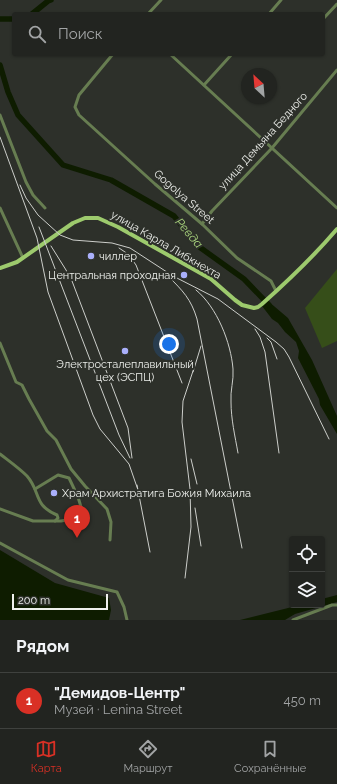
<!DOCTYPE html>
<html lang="ru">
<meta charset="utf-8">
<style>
:root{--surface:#222420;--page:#2e302d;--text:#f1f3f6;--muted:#a2a4a5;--line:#3f413e;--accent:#d93025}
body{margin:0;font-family:Raleway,sans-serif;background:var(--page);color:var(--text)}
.controls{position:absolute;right:12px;bottom:12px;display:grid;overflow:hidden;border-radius:4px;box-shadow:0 1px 3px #0004}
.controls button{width:36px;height:36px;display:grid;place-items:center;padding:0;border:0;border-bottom:1px solid var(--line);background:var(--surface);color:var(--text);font:20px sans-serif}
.compass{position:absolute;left:241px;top:68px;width:36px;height:36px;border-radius:50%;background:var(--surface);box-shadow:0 1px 3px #0004;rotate:334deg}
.scale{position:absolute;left:12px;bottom:10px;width:96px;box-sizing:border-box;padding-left:4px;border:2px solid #eef0ec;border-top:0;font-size:11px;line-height:14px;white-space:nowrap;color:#eef0ec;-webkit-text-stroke:3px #2d302a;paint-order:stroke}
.you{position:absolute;left:169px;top:344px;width:14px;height:14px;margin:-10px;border:3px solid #fff;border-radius:50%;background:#1a73e8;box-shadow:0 0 0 6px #1a73e833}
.badge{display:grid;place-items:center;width:26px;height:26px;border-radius:50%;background:var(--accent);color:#fff;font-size:13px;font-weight:700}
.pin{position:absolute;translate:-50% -33px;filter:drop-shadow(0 1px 2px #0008)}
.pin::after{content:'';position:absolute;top:21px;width:14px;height:12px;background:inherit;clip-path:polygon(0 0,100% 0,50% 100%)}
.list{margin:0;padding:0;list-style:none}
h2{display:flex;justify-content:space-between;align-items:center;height:52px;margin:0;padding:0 16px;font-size:17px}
h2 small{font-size:13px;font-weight:400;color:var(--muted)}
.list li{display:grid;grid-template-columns:26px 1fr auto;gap:12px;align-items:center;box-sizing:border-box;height:56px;padding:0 16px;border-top:1px solid var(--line)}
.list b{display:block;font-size:15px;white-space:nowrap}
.list p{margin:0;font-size:13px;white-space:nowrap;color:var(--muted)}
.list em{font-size:13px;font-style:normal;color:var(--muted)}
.icon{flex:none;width:22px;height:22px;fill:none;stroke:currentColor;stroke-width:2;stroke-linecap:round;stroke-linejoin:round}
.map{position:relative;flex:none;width:337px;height:620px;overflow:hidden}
.search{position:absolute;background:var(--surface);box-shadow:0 1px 3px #0004;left:12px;right:12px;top:12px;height:44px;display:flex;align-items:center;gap:10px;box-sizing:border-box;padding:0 14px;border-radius:4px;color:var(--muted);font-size:15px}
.sheet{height:108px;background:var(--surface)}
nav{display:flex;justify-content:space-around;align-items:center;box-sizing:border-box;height:56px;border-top:1px solid var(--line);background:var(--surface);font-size:11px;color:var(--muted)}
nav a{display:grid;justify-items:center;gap:2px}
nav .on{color:var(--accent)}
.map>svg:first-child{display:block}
.green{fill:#364e19}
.water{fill:#0e1c00}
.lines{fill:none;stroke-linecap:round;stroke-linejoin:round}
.river{stroke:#0e1c00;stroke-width:5.5}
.minor{stroke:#677d51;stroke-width:3}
.major{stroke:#9dca6d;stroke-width:4}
.rail{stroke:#ccceca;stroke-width:1}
.poi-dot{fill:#aab0fb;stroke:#2d302a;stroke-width:1.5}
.labels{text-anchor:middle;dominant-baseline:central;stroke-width:4;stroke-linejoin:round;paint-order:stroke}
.street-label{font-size:11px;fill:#eef0ec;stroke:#2d302a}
.poi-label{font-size:11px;fill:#eef0ec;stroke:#2d302a;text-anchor:start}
.water-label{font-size:12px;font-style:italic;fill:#a9d47d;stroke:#2d302a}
</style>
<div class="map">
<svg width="337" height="620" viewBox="0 0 337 620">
<rect width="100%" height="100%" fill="#2d302a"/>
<polygon class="green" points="337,269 337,341 322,348 305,308"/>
<g class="water">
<polygon points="268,301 288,318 312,360 337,416 337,434 320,405 319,399 298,358 299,351 296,342 285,332 278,323 272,319 262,306"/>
<polygon points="0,550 55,583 109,598 111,610 109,620 0,620"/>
<polygon points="337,595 337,602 295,614 285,620 240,620 300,605 322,605 322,599"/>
</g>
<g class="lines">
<g class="river">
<polyline points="32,14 48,1 51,0"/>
<polyline points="0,19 14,19"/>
<polyline points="0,65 8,92 18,115 63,165 111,180 174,216 198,246 244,279 269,305"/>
</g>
<g class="minor">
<polyline points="148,14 161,0"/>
<polyline points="269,14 281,0"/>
<polyline points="323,19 337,4"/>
<polyline points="113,54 79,95 75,107 79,115 155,184 202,224 237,258 271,281 276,291"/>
<polyline points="170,54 337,208"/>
<polyline points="204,85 232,54"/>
<polyline points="0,115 26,182 33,195 45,208"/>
<polyline points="0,208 23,258"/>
<polyline points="202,224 212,211 272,148 337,70"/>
<polyline points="0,343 16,382 22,385 29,399 47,431 56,440 71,469 85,486 107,509 111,522 110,540"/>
<path d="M0 454C9 461 19 468 27 476 41 492 33 505 57 515L58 518 55 521"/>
<polyline points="0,509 33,521 61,521 84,517 78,497 69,478 58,475 35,489"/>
<polyline points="0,543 68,580 117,592 124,607 127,620"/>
<polyline points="293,620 332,605 337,605"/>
</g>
<path class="major" d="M0 268 17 262 73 223 85 218H98L118 227 211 279 235 300 242 305 254 308 258 307 262 304C289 280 314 256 337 229"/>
<g class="rail">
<polyline points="0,137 37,238 48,292 93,415 100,429 129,464 138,490"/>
<polyline points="20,185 26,198 38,215 60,235 73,240 112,243 130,248 173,276 218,299 276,342 284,349 289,357 329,439"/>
<polyline points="39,227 119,435 130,458"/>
<polyline points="51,246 66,270 72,281 128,428 132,458"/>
<polyline points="119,248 128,254 136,265 182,383"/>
<path d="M168 276C183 291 191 299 197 319L242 548"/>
<path d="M196 290C217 307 231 343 233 369 234 380 230 391 231 402 231 419 235 436 238 453"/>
<polyline points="255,329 260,337 265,352 279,453"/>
<polyline points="267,338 271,342 277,359"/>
<polyline points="193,372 201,346"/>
<polyline points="191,459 197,484"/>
<polyline points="137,485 150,552"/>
<polyline points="195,508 201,546"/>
<polyline points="185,578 191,527 190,489 182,422 183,401 194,368"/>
</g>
</g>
<g class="poi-dot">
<circle cx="91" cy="256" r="4"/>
<circle cx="184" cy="275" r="4"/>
<circle cx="125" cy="351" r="4"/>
<circle cx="54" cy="493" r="4"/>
</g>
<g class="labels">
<g class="street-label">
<text transform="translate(263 141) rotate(-48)">улица Демьяна Бедного</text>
<text transform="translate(184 197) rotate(41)">Gogolya Street</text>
<text transform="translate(166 245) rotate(30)">улица Карла Либкнехта</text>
</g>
<g class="poi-label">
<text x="99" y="256">чиллер</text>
<text x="176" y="275" text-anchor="end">Центральная проходная</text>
<text x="125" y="364" text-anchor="middle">Электросталеплавильный<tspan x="125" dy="13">цех (ЭСПЦ)</tspan></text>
<text x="62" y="493">Храм Архистратига Божия Михаила</text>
</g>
<g class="water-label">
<text transform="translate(189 233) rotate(49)">Ревда</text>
</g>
</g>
</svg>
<div class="controls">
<button><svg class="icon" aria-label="locate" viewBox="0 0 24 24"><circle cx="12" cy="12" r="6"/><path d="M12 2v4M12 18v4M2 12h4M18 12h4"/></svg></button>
<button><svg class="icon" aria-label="layers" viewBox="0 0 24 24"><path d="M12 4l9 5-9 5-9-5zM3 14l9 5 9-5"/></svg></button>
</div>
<svg class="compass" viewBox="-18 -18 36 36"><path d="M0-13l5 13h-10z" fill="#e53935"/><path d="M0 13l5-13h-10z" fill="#a2a4a5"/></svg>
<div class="scale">200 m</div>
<div class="you"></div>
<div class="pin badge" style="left:77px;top:538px">1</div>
<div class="search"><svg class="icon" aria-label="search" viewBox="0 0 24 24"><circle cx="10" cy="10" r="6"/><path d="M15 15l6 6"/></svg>Поиск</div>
</div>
<section class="sheet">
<h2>Рядом<small></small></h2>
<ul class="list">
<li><span class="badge">1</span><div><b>&quot;Демидов-Центр&quot;</b><p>Музей · Lenina Street</p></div><em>450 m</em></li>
</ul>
</section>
<nav>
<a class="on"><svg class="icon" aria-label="map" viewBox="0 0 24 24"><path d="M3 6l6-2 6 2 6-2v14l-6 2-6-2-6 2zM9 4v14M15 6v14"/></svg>Карта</a>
<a><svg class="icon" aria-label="directions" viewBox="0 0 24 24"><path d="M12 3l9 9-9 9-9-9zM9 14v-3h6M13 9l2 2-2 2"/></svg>Маршрут</a>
<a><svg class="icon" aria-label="saved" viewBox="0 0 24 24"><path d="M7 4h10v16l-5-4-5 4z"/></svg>Сохранённые</a>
</nav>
